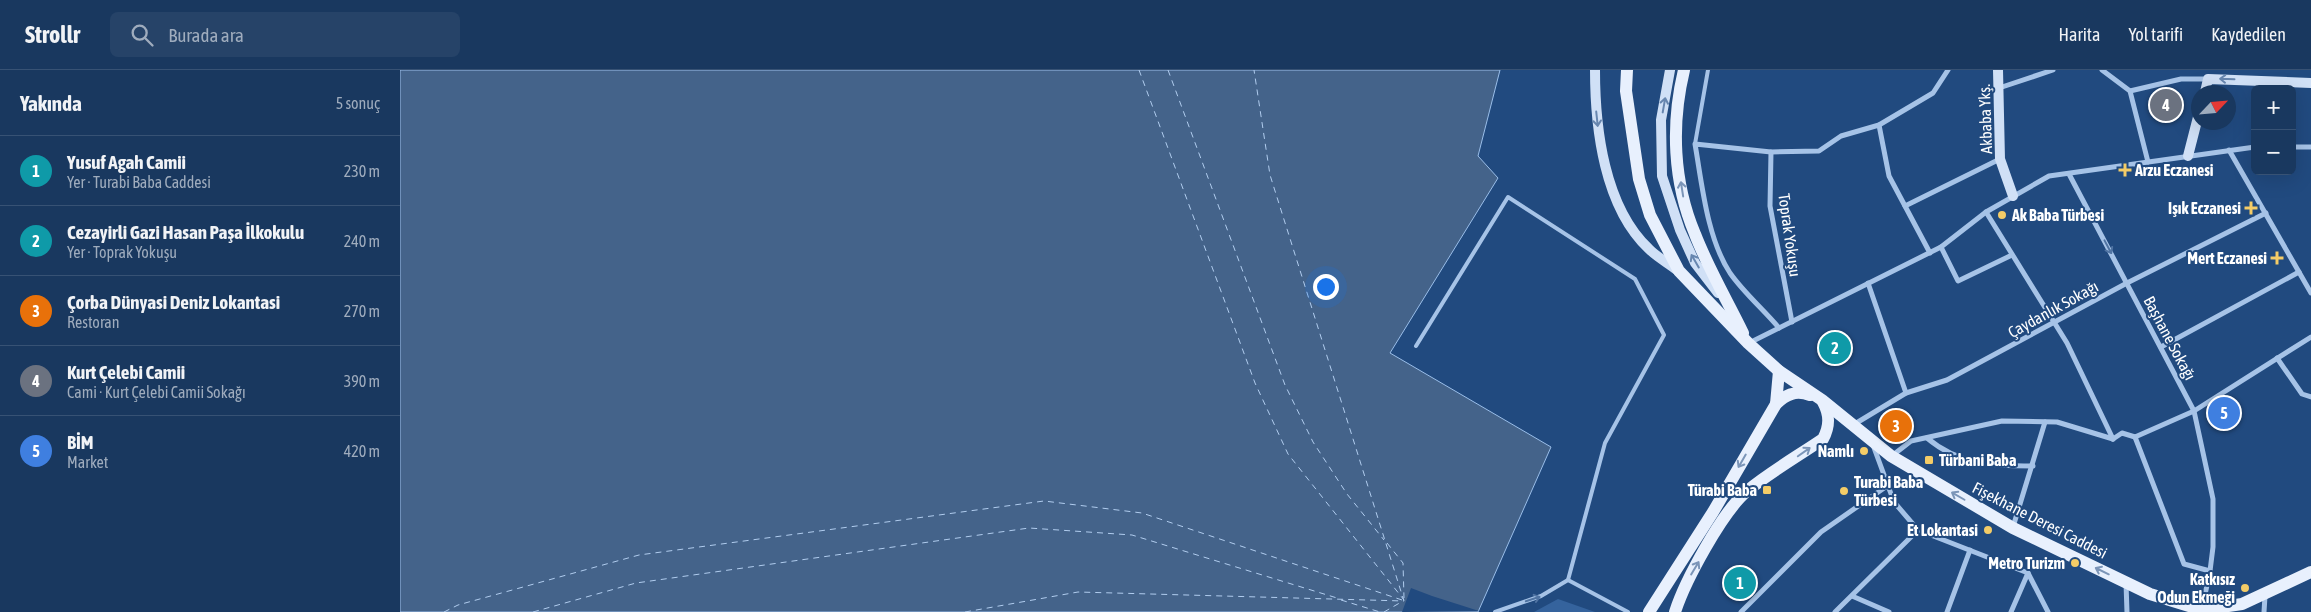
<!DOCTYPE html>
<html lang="tr">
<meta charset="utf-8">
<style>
:root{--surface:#19385f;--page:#264368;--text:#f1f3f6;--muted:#9facbd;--line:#375274;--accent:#bca0f2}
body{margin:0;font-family:"Asap Condensed",sans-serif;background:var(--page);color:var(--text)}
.controls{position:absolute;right:15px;top:15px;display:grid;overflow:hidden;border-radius:8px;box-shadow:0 5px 20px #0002}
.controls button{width:45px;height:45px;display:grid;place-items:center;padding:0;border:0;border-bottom:1px solid var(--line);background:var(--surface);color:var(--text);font:25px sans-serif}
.compass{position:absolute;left:1791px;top:15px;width:45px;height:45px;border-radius:50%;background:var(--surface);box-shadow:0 5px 20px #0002;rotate:64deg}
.you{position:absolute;left:925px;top:216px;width:18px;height:18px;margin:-12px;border:4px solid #fff;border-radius:50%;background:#1a73e8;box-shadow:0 0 0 8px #1a73e833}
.badge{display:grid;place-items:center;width:32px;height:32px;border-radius:50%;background:var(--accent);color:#fff;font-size:16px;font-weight:700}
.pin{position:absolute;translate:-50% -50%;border:2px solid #fff;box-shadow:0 1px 5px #0006}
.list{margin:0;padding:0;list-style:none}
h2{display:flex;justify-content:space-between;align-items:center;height:65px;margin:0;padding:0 20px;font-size:21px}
h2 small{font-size:16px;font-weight:400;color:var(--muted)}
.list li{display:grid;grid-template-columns:32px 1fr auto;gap:15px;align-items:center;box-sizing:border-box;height:70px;padding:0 20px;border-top:1px solid var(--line)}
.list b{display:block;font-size:19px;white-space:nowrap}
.list p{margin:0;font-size:16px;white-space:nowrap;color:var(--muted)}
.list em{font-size:16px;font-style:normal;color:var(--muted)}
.icon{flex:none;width:28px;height:28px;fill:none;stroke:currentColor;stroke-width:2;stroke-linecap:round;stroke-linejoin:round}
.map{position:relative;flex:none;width:1911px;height:542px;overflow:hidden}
header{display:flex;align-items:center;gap:30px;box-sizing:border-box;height:70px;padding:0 25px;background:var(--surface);border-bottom:1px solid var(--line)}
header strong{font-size:24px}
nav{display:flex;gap:28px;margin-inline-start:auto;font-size:18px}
.search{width:350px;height:45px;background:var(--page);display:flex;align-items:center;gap:12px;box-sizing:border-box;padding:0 18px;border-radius:8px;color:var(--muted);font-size:19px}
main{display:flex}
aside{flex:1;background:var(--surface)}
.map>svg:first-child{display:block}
.green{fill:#35639d}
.water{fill:#44638a;stroke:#9abee9}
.pier{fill:#214a7f}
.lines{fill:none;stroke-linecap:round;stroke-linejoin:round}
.ferry{stroke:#b1cdef;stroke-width:1;stroke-dasharray:6 5;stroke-linecap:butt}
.lane{stroke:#a6c3e7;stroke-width:4}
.street{stroke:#a6c3e7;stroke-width:5}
.secondary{stroke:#d0e0f6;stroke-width:10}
.primary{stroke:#e8f0fd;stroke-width:12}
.oneway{stroke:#6786af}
.oneway2{stroke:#7b95b8}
.oneway3{stroke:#5074a3}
.poi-dot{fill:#f4cc67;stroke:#214a7f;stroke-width:2}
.labels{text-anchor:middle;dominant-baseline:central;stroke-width:4;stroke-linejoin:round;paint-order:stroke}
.street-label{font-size:16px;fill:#fff;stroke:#214a7f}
.poi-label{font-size:16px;font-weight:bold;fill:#fff;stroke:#214a7f;text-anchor:end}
</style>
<header>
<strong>Strollr</strong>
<div class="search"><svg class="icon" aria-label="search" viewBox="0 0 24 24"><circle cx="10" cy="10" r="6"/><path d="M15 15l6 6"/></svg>Burada ara</div>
<nav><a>Harita</a><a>Yol tarifi</a><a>Kaydedilen</a></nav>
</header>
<main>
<aside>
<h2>Yakında<small>5 sonuç</small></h2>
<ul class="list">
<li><span class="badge" style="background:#0f9aa8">1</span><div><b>Yusuf Agah Camii</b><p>Yer · Turabi Baba Caddesi</p></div><em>230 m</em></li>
<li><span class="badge" style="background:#0f9aa8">2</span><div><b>Cezayirli Gazi Hasan Paşa İlkokulu</b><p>Yer · Toprak Yokuşu</p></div><em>240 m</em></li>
<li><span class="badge" style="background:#e8710a">3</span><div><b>Çorba Dünyasi Deniz Lokantasi</b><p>Restoran</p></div><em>270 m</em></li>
<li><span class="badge" style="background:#6b7280">4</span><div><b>Kurt Çelebi Camii</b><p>Cami · Kurt Çelebi Camii Sokağı</p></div><em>390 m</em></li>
<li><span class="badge" style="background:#3f7fe0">5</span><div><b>BİM</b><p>Market</p></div><em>420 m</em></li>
</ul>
</aside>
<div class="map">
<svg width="1911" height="542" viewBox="0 0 1911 542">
<rect width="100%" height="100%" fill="#214a7f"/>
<polygon class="green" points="1158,529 1195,542 1134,542"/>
<polygon class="water" points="0,0 1100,0 1078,86 1098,108 990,283 1151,377 1078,542 0,542"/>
<polygon class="pier" points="1011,518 1032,526 1079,541 1002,542"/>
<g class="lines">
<g class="ferry">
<polyline points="739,0 855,313 888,384 1004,530"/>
<polyline points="768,0 885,315 913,372 947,424 984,470"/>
<polyline points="987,473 1003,493 1004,528"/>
<polyline points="941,530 980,542"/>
<polyline points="44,542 58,535 239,485 644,431 742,443 1002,530"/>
<polyline points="133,542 236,513 629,458 732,465 937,528"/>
<polyline points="565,542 678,522 1004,531 870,105 854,0"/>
<polyline points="984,542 1003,531"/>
</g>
<g class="lane">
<polyline points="1295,74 1308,0"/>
<polyline points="1016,276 1108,127 1235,209 1264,265 1205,373 1168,510 1141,526 1095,542"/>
<polyline points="1168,510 1228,542"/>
</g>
<g class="street">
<polyline points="1702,0 1730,21 1748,92"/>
<polyline points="1599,18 1653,0"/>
<polyline points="1730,21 1781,9 1808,9"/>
<polyline points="1479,55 1489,106 1530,183"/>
<polyline points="1892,77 1911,77"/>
<polyline points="1829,80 1911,223"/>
<polyline points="1371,82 1370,136 1392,252"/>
<polyline points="1669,104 1794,341 1813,429 1813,477 1810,501 1802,539"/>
<polyline points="1505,136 1600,89"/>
<polyline points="1586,142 1667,273 1713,369"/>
<polyline points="1541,177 1558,211 1612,185"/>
<polyline points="1468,213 1506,323"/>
<path d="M1379 258C1364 240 1344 223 1330 203 1307 168 1302 114 1295 74L1371 82 1419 81 1441 66 1479 55 1533 23 1548 0"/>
<polyline points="1349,273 1541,177 1586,142 1649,106 1855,77"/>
<polyline points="1761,277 1899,202"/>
<polyline points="1877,288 1902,324 1911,327"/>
<polyline points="1453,355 1506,323 1547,310 1727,213 1866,143"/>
<polyline points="1735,367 1784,494 1810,501"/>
<path d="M1527 368C1559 395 1593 396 1633 396"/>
<polyline points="1713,369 1722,363 1735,367 1794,341 1911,267"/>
<polyline points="1473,375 1494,432 1518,460 1628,503 1648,542"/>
<polyline points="1493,385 1511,371 1602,351 1657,352 1713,369"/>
<polyline points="1613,457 1645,352"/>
<polyline points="1726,513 1727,542"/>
<polyline points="1452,526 1489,542"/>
<polyline points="1341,542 1421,462 1487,416"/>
<polyline points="1435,542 1518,460"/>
<polyline points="1547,542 1570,480"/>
<polyline points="1611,542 1628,503"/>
<polyline points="1864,542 1865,526"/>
</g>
<g class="secondary">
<path d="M1195 0C1195 58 1204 137 1249 179 1257 187 1268 193 1277 200"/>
<polyline points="1270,0 1261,50 1262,106 1280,160 1295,193 1318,223"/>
<polyline points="1598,0 1600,89 1613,126"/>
<polyline points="1805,22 1808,9 1911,13"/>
<polyline points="1788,86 1798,47"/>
</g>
<g class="primary">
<polyline points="1227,0 1226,21 1239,109 1250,145 1279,201 1348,273 1379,301 1422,330 1491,386 1613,458 1750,524 1802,540 1842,534 1911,502"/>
<path d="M1284 0C1271 54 1273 112 1295 164 1308 198 1327 230 1343 263"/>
<polyline points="1376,334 1379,301"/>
<path d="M1249 542 1313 442 1376 334C1386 324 1396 320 1410 325"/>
<path d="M1275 542C1285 511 1322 442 1347 421 1370 402 1398 386 1423 369 1430 356 1430 345 1423 332"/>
</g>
</g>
<defs><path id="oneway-shaft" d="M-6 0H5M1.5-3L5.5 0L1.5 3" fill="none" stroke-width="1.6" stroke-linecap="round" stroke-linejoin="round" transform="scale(1.25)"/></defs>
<g class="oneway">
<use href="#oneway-shaft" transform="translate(1827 9) rotate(-178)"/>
<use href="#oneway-shaft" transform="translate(1264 35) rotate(-80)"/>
<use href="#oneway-shaft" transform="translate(1197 49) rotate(84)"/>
<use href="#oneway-shaft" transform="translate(1295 191) rotate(-120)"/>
</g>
<g class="oneway2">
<use href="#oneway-shaft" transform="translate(1282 119) rotate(-99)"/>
<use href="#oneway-shaft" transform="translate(1404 382) rotate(-35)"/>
<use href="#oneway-shaft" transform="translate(1342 391) rotate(120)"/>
<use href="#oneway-shaft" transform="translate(1558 426) rotate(-150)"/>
<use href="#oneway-shaft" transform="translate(1295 498) rotate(-59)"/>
<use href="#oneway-shaft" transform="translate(1702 501) rotate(-154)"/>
</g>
<g class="oneway3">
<use href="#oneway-shaft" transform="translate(1708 177) rotate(62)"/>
<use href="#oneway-shaft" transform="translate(1133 529) rotate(-18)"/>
</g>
<g class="poi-dot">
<path d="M1722.5 92.5h5v5h5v5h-5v5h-5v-5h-5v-5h5z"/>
<path d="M1848.5 130.5h5v5h5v5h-5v5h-5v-5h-5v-5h5z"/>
<circle cx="1602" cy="145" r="5"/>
<path d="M1874.5 180.5h5v5h5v5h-5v5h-5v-5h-5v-5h5z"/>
<circle cx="1464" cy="381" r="5"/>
<rect x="1524" y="385" width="10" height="10" rx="2.5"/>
<rect x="1362" y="415" width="10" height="10" rx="2.5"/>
<circle cx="1444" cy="421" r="5"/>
<circle cx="1588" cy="460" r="5"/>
<circle cx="1675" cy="493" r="5"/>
<circle cx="1845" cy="518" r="5"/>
</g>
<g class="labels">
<g class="street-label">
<text transform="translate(1585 49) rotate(-92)">Akbaba Ykş.</text>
<text transform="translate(1390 165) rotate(82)">Toprak Yokuşu</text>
<text transform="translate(1653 239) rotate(-29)">Çaydanlık Sokağı</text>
<text transform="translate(1770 268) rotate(62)">Başhane Sokağı</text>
<text transform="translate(1640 450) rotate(27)">Fişekhane Deresi Caddesi</text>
</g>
<g class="poi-label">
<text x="1735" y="100" text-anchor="start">Arzu Eczanesi</text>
<text x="1841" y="138">Işık Eczanesi</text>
<text x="1612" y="145" text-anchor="start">Ak Baba Türbesi</text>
<text x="1867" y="188">Mert Eczanesi</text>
<text x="1454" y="381">Namlı</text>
<text x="1539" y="390" text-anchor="start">Türbani Baba</text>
<text x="1454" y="412" text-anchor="start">Turabi Baba<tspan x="1454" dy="18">Türbesi</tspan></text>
<text x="1357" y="420">Türabi Baba</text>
<text x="1578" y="460">Et Lokantasi</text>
<text x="1665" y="493">Metro Turizm</text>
<text x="1835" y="509">Katkısız<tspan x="1835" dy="18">Odun Ekmeği</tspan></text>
</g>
</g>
</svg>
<div class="controls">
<button>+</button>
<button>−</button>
</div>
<svg class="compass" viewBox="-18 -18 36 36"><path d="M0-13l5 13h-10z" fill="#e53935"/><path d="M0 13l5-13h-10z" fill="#9facbd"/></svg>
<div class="you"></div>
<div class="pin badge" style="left:1340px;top:513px;background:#0f9aa8">1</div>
<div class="pin badge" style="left:1435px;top:278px;background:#0f9aa8">2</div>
<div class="pin badge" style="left:1496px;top:356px;background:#e8710a">3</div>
<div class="pin badge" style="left:1766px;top:35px;background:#6b7280">4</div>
<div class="pin badge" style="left:1824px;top:343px;background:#3f7fe0">5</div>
</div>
</main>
